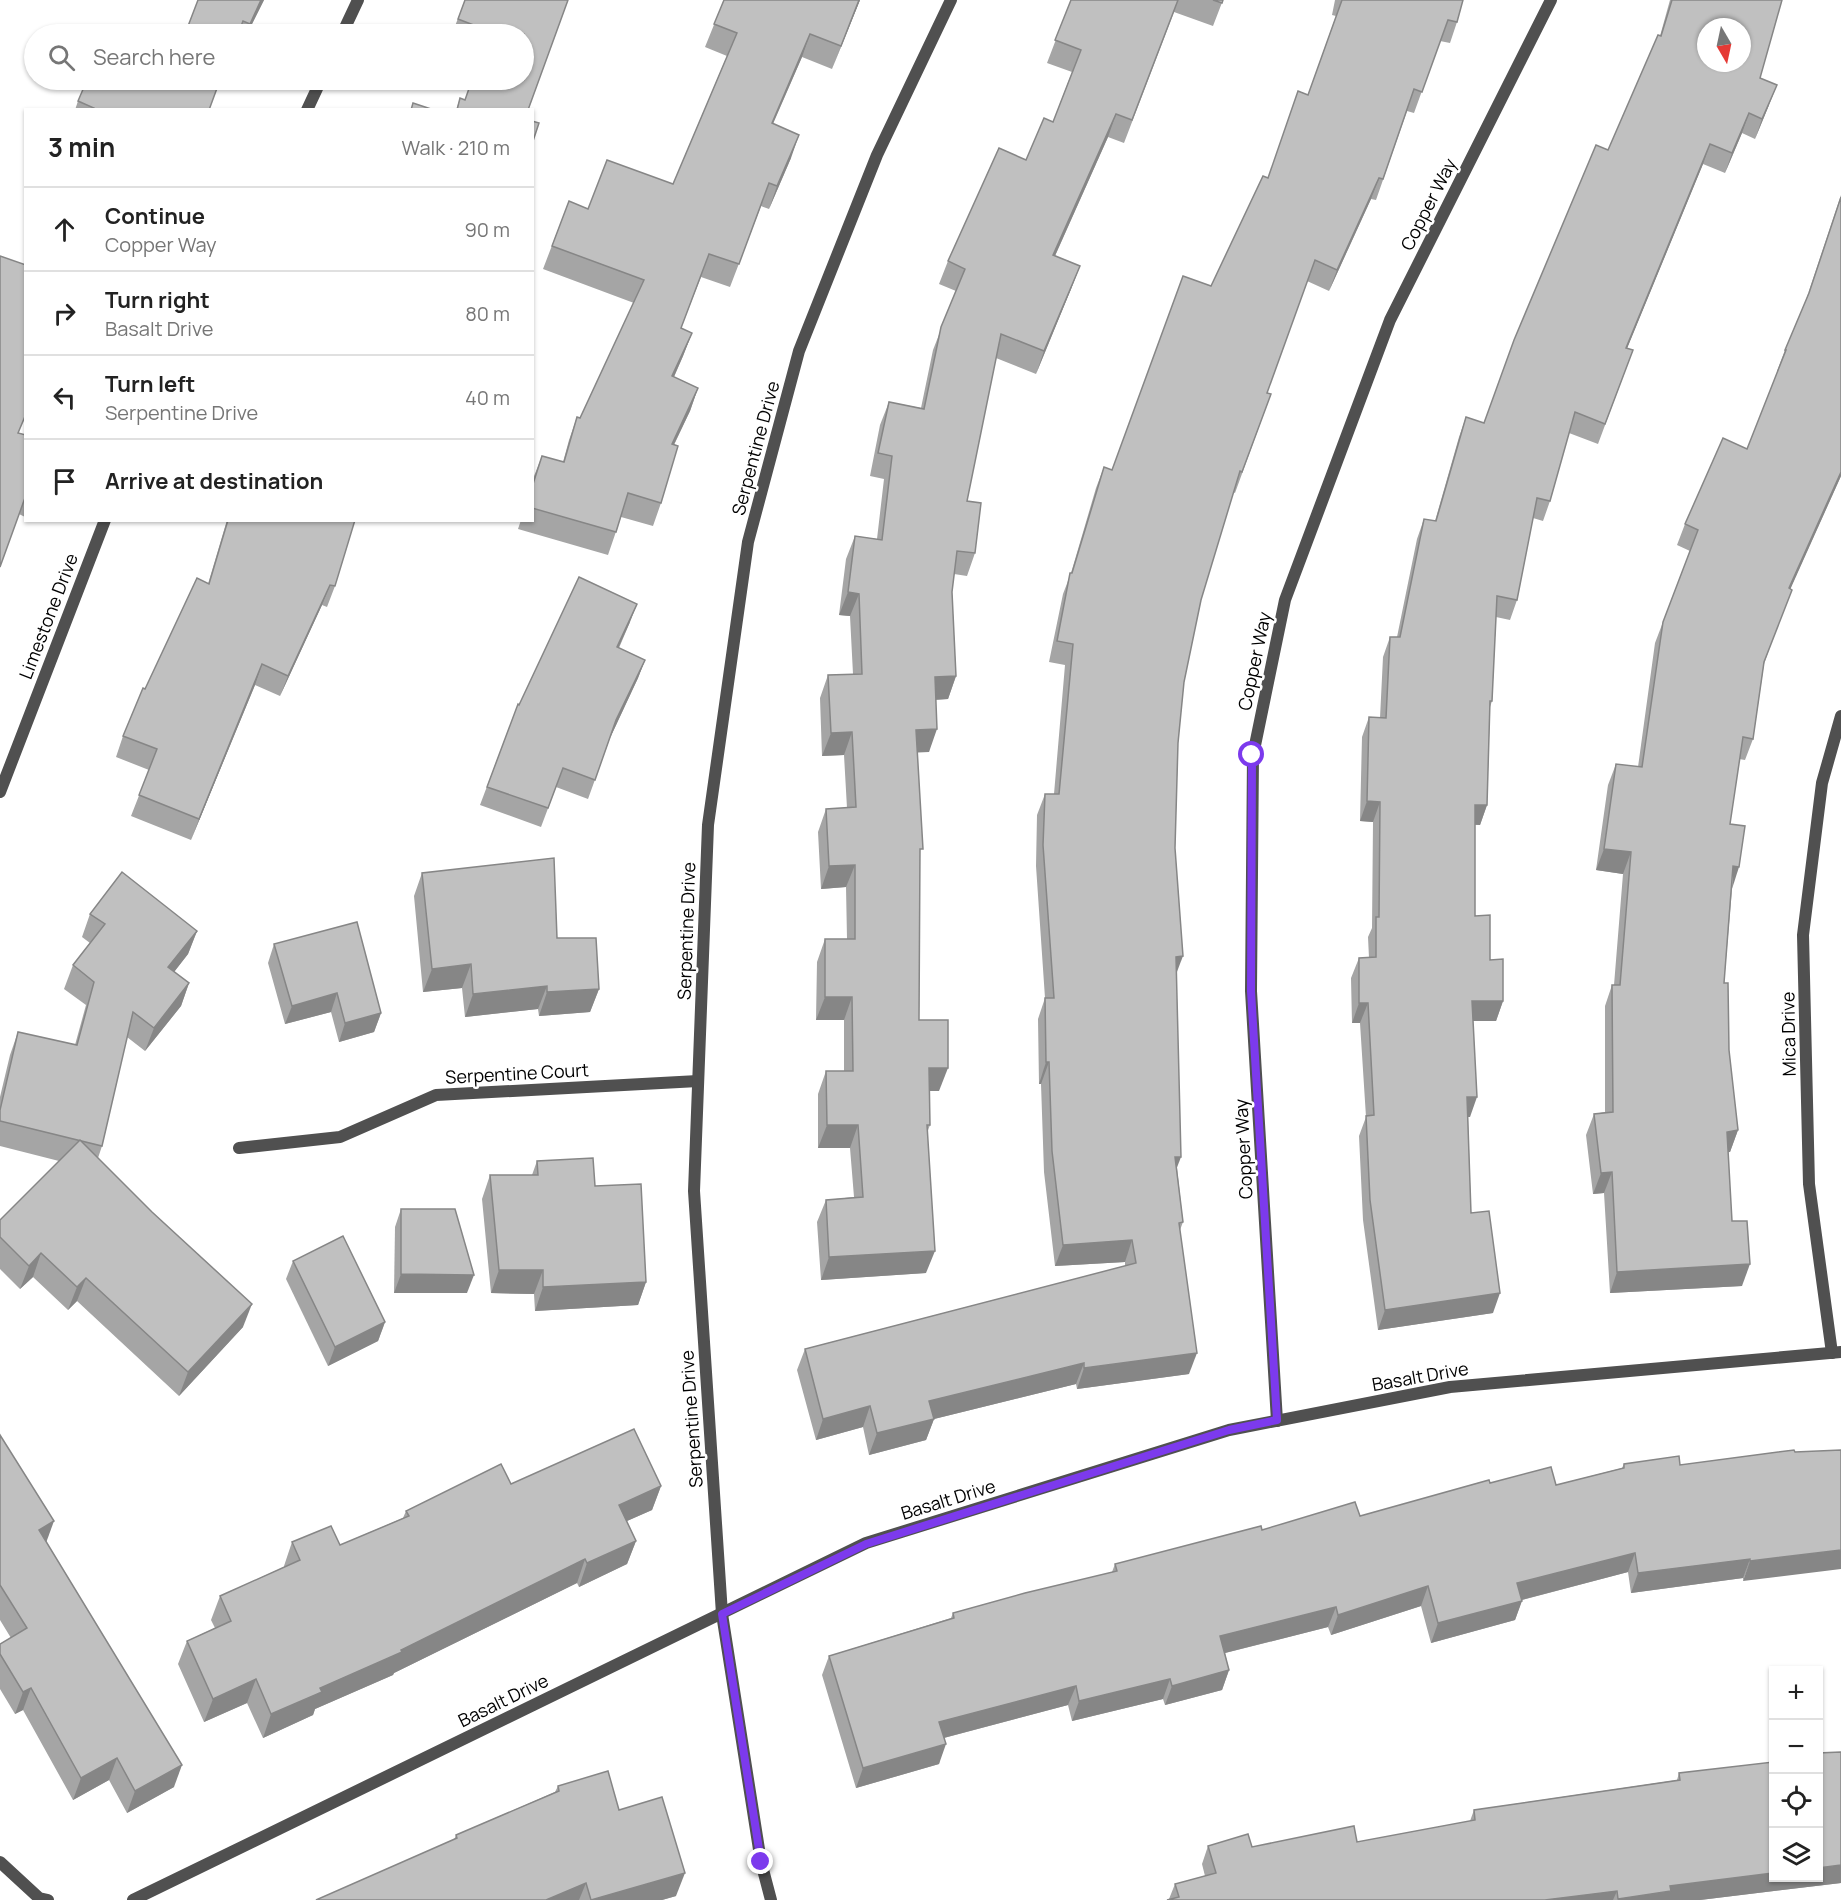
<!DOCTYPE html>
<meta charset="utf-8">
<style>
:root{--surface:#fff;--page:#f2f2f2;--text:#222;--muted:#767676;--line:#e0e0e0}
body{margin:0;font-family:Manrope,sans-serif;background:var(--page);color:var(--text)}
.controls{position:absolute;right:18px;bottom:18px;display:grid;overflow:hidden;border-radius:0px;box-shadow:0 2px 4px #0004}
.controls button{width:54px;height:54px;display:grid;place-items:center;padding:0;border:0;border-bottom:2px solid var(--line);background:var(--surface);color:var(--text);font:30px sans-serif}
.compass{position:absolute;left:1697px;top:18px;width:54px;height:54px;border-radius:50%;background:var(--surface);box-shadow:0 2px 4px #0004;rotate:171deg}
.stop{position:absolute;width:18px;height:18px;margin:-14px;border:4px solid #7c3aed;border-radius:50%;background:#fff}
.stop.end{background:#7c3aed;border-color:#fff;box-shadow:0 2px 6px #0008}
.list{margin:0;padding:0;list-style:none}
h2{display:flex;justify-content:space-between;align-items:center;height:78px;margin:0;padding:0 24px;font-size:26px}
h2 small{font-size:20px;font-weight:400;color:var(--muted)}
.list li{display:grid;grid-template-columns:39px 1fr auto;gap:18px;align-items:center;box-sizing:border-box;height:84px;padding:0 24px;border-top:2px solid var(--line)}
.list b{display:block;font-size:22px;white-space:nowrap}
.list p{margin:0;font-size:20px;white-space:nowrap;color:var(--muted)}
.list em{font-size:20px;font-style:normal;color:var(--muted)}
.icon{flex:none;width:33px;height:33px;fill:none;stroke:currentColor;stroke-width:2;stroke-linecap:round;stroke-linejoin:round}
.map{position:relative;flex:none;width:1841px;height:1900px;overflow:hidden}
.search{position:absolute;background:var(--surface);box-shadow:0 2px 4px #0004;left:24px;top:24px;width:510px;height:66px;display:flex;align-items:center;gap:15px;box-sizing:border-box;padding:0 21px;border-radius:33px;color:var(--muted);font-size:22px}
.panel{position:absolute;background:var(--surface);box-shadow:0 2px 4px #0004;left:24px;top:108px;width:510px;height:414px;border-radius:0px}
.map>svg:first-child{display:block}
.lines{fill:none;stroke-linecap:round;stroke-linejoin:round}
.street{stroke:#505050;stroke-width:12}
.wall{fill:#a5a5a5}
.shaded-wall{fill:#868686}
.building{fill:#c0c0c0;stroke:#868686;stroke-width:1.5;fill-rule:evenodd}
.route{stroke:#7c3aed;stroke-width:8}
.labels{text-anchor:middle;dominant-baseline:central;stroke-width:5;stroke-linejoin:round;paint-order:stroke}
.street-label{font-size:18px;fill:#000;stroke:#fff}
</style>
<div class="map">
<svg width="1841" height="1900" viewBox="0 0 1841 1900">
<rect width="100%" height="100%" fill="#fff"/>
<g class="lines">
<g class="street">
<polyline points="342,34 358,0"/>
<polyline points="307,110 321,80"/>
<polyline points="0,792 105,520"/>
<polyline points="239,1148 340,1137 436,1095 698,1081"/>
<polyline points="1832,1353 1809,1184 1803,935 1822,783 1841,716"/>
<polyline points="1277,1421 1251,991 1253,755 1285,600 1390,320 1551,0"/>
<polyline points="0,1862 39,1898 48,1900"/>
<polyline points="133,1900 866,1543 1229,1430 1450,1387 1841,1352"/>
<polyline points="771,1900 761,1862 722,1614 694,1191 708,825 748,542 799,351 877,155 951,0"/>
</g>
</g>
<g class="wall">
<polygon points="198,0 264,0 247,34 185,34"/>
<polygon points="465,0 568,0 528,110 456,110 460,98 464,100 524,34 452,34"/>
<polygon points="724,0 860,0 832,69 802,57 773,124 791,158 769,209 761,206 730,287 701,277 681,328 692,333 683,356 674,377 698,388 690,411 674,445 661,503 653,526 621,517 608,555 518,529 521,520 532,520 532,481 542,456 563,462 569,440 577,417 580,418 634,303 543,269 569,201 588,209 673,184 727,56 705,47"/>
<polygon points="1071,0 1223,0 1213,26 1174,12 1124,143 1108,137 1055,256 1080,266 1071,289 1036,374 996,358 967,501 975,553 967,576 954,574 952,592 956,676 948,699 936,700 929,752 917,752 920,857 919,1020 939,1091 930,1091 930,1125 927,1133 926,1273 821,1280 817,1222 826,1200 854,1197 850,1148 818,1148 818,1094 826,1071 844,1071 844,1020 816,1020 817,962 825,939 847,939 846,887 821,889 818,832 826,809 847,808 844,755 822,756 820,698 828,675 853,674 850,616 839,615 846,559 855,536 877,539 884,479 870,476 880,425 889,402 921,408 933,350 956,291 939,284 948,261 1026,160 1053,122 1072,72 1047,63"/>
<polygon points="1335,0 1463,0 1457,22 1450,43 1440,41 1414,113 1407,111 1376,200 1371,199 1329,291 1307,281 1267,393 1271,394 1235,493 1233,492 1201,600 1184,682 1178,743 1175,848 1177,1168 1183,1222 1180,1230 1189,1374 1077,1389 1076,1384 934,1419 926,1440 869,1455 863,1427 816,1440 797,1370 805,1349 1125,1266 1125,1262 1055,1266 1044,1172 1041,1084 1039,1084 1038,1019 1045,998 1036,866 1037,815 1045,794 1054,794 1065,665 1049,662 1063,594 1071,573 1096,488 1104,467 1112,470 1211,286 1268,178 1308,95 1336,16 1332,15"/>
<polygon points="1670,0 1782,0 1760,78 1769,105 1755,139 1742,133 1725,173 1703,164 1627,348 1633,350 1598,444 1569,433 1550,501 1543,521 1533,518 1517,600 1510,620 1496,617 1492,701 1490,707 1487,805 1480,825 1475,825 1475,916 1490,960 1503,1001 1496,1021 1473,1021 1470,1117 1468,1117 1471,1213 1493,1313 1378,1330 1363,1220 1359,1136 1366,1117 1360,1023 1352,1023 1351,978 1359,958 1369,958 1368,937 1372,928 1373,822 1360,821 1362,737 1369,717 1380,718 1383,657 1390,637 1397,637 1417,539 1424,519 1435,521 1459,437 1466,417 1484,423 1660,36"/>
<polygon points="78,101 209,110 75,110"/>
<polygon points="1841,195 1841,476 1790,589 1764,664 1753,739 1745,760 1739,759 1730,824 1732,889 1724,983 1729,1050 1738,1130 1730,1152 1728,1152 1732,1221 1742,1286 1610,1293 1604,1193 1593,1194 1586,1135 1594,1114 1605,1112 1605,1006 1612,985 1614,985 1623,874 1596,870 1608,785 1616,764 1638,767 1655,643 1690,551 1677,545 1685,524 1747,449 1778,371 1777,371 1785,350 1806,300"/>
<polygon points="19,433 26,435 25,517 19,514"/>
<polygon points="227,520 355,520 335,586 327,607 322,605 280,696 255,685 191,840 131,816 149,770 116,757 123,736 145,689 208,584"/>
<polygon points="630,622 619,648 645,660 638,678 610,738 588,799 556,787 541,827 480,805 518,704 519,705"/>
<polygon points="422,873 557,938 599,989 590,1012 539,1016 538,1009 465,1017 462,988 423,992 414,896"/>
<polygon points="90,914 197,931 188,954 174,972 189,983 181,1006 145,1051 127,1037 102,1146 98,1158 243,1327 179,1396 77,1301 68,1310 33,1277 20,1289 0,1269 0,1220 59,1161 0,1146 0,1097 10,1055 18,1032 75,1045 86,1005 64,989 73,965 90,943 82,937"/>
<polygon points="274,944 381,1013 374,1032 339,1042 331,1012 285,1024 268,963"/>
<polygon points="537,1161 595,1186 646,1282 638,1305 535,1311 534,1294 491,1293 482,1199 490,1175 532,1175"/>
<polygon points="401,1209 467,1293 394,1293 395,1227"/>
<polygon points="293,1261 385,1322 378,1341 328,1366 286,1279"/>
<polygon points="0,1435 46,1542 174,1787 127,1813 109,1780 73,1800 23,1710 15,1714 0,1689 0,1644 11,1638 0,1620"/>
<polygon points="1794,1450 1743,1581 1743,1578 1631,1593 1628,1572 1522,1600 1515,1620 1431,1643 1421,1606 1331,1635 1328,1627 1225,1653 1229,1670 1222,1690 1165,1705 1163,1699 1072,1721 1068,1705 944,1738 939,1764 856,1788 822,1675 829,1656 951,1618 953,1613 1112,1572 1115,1564 1262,1530 1360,1516 1490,1483 1556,1485 1622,1468 1624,1464 1680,1465"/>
<polygon points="511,1484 661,1486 652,1510 627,1521 636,1541 627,1564 579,1587 577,1583 394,1673 393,1675 315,1709 313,1715 263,1738 247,1703 204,1722 178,1664 187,1641 215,1628 211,1620 220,1596 284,1567 284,1566 292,1542 340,1545 403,1518 406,1511"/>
<polygon points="1679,1773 1841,1883 1700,1900 1167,1900 1169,1899 1175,1884 1205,1876 1202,1864 1208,1846 1252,1847 1357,1842 1470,1821 1474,1810 1677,1780"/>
<polygon points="558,1786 619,1810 676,1896 662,1900 316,1900 454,1840 456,1835 555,1792"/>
</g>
<g class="shaded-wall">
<polygon points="261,0 264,0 247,34 246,34"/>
<polygon points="859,0 860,0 832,69"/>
<polygon points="810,34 802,57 763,146 772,123"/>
<polygon points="1777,85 1769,105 1755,139 1762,119"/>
<polygon points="1749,113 1742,133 1725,173 1732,153"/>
<polygon points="1116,114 1108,137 1045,278 1053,255"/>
<polygon points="799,135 791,158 769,209 777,186"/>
<polygon points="1710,144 1703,164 1619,368 1626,348"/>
<polygon points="1379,178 1371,199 1329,291 1337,270"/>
<polygon points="1080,266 1071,289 1036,374 1044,351"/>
<polygon points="692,333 683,356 664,399 672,376"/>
<polygon points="698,388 690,411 663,467 672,444"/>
<polygon points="1841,472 1841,476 1781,610 1789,588"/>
<polygon points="330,585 322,605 280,696 288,676"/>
<polygon points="848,592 859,594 850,616 839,615"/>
<polygon points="637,604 630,622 610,666 617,647"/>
<polygon points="645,660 638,678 610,738 616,720"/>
<polygon points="262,664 255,685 191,840 199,819"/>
<polygon points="956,676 948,699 927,700 935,677"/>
<polygon points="937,729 929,752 907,753 916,730"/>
<polygon points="852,732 844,755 822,756 831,733"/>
<polygon points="1367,801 1380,802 1373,822 1360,821"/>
<polygon points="1475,805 1487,805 1480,825 1468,824"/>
<polygon points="1604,849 1631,852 1623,874 1596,870"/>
<polygon points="855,865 846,887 821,889 829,866"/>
<polygon points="1733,866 1739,867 1732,889"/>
<polygon points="197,931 188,954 160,990 168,967"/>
<polygon points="1183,956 1175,977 1176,957"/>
<polygon points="471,964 462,988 423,992 432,969"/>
<polygon points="189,983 181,1006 145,1051 154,1028"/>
<polygon points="547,986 538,1009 465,1017 473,994"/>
<polygon points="599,989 590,1012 539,1016 547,992"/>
<polygon points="337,993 331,1012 285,1024 292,1006"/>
<polygon points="825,997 852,997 844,1020 816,1020"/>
<polygon points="1472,1001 1503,1001 1496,1021 1465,1021"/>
<polygon points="1359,1003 1368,1003 1360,1023 1352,1023"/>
<polygon points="381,1013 374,1032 339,1042 345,1023"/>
<polygon points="1046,1062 1049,1062 1041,1084 1039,1084"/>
<polygon points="929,1068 948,1068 939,1091 921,1091"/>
<polygon points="1467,1097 1477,1097 1470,1117 1460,1117"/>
<polygon points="827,1125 858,1125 850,1148 818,1148"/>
<polygon points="1738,1130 1730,1152 1719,1153 1727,1132"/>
<polygon points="1175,1157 1181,1157 1173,1178"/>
<polygon points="1612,1172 1604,1193 1593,1194 1601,1173"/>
<polygon points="1132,1240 1125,1262 1055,1266 1063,1245"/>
<polygon points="935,1251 926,1273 821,1280 829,1257"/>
<polygon points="41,1253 33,1277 20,1289 29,1266"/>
<polygon points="1750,1264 1742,1286 1610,1293 1617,1272"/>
<polygon points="499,1270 543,1270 534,1294 491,1293"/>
<polygon points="401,1274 474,1275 467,1293 394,1293"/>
<polygon points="86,1278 77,1301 68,1310 77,1287"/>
<polygon points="646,1282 638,1305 535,1311 543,1287"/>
<polygon points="1500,1293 1493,1313 1378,1330 1385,1310"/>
<polygon points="252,1304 243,1327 179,1396 188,1372"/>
<polygon points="385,1322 378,1341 328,1366 335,1347"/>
<polygon points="1197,1353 1189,1374 1077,1389 1084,1368"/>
<polygon points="1084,1363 1076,1384 934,1419 926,1440 869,1455 877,1433 929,1401"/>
<polygon points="870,1406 863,1427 816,1440 823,1419"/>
<polygon points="661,1486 652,1510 611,1528 619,1505"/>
<polygon points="54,1521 46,1543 39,1530"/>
<polygon points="636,1541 627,1564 579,1587 587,1563"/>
<polygon points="1841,1550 1841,1569 1743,1581 1750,1561"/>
<polygon points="1635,1553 1628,1572 1510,1603 1517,1583"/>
<polygon points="585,1559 577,1583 394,1673 393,1675 315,1709 313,1715 263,1738 271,1714 320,1688 401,1650"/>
<polygon points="1750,1559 1743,1578 1631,1593 1638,1573"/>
<polygon points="1428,1586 1421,1606 1331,1635 1338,1615"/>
<polygon points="1522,1601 1515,1620 1431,1643 1438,1623"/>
<polygon points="1336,1607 1328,1627 1213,1656 1220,1636"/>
<polygon points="1229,1670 1222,1690 1165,1705 1172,1686"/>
<polygon points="256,1679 247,1703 204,1722 213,1699"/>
<polygon points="1170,1679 1163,1699 1072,1721 1079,1701"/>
<polygon points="1076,1686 1068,1705 932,1741 939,1722"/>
<polygon points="31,1688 23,1710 15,1714 23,1692"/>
<polygon points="946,1744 939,1764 856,1788 863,1768"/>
<polygon points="117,1758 109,1780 73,1800 81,1778"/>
<polygon points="182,1765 174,1787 127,1813 135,1791"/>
<polygon points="1841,1865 1841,1883 1700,1900 1618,1900 1618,1899 1670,1886 1773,1873 1773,1878 1818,1878 1818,1868"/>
<polygon points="685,1873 676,1896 662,1900 591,1900"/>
<polygon points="586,1883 579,1900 546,1900"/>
<polygon points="1617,1891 1613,1900 1545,1900"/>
</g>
<g class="building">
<polygon points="198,0 261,0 250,24 243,21 238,34 185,34"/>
<polygon points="465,0 568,0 528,110 457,110 460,98 465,100 472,80 524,80 524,34 488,34 489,31 458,19"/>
<polygon points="724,0 859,0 841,46 810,34 772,123 799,135 777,186 769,183 739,264 709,254 681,328 692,333 672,376 698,388 672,444 678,446 661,503 628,493 616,532 532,508 532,487 542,456 564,462 577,417 580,418 644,280 552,246 569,201 588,209 607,160 673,184 737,33 714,24"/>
<polygon points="1071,0 1178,0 1132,120 1116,114 1053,255 1080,266 1044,351 1001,334 967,501 981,503 975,553 957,551 952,592 956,676 935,677 937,729 916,730 923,849 920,849 919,1020 948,1020 948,1068 929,1068 930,1125 927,1125 935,1251 829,1257 826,1200 863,1197 858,1125 827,1125 826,1071 853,1071 852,997 825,997 825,939 855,939 855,865 829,866 826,809 856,807 852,732 831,733 828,675 862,674 859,594 848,592 855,536 882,540 892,456 878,453 889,402 924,409 941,327 965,269 948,261 999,148 1026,160 1044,118 1053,122 1081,50 1055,40"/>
<polygon points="1213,0 1223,0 1222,3"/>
<polygon points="1342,0 1463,0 1457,22 1448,20 1422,92 1414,89 1383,179 1379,178 1337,270 1315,260 1267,393 1271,394 1242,472 1240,471 1201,600 1184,682 1178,743 1175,848 1183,956 1176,957 1181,1157 1175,1157 1183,1222 1179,1223 1197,1353 1084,1368 1084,1363 929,1401 934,1419 877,1433 870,1406 823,1419 805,1349 1136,1263 1132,1240 1063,1245 1052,1151 1049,1062 1046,1062 1045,998 1054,998 1043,845 1045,794 1059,794 1073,644 1057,641 1070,573 1072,573 1104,467 1112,470 1183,276 1211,286 1263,176 1268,178 1298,91 1308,95"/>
<path d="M1672 0H1782L1760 78 1777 85 1762 119 1749 113 1732 153 1710 144 1626 348 1633 350 1605 424 1575 412 1550 501 1537 498 1517 600 1497 596 1492 701H1490L1487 805H1475V916L1490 915V960L1503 959V1001H1472L1477 1097H1467L1471 1213 1489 1211 1500 1293 1385 1310 1370 1200 1366 1116 1374 1115 1368 1003H1359V958L1376 957V917H1379L1380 802 1367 801 1369 717 1386 718 1390 637H1400L1424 519 1436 521 1466 417 1484 423 1514 340 1596 145 1608 150 1658 35 1661 36ZM1706 27H1742V63H1706Z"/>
<polygon points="87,80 220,80 209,110 93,110 94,108 78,101"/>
<polygon points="413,103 434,110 411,110"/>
<polygon points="532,121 539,123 532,144"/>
<polygon points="1841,197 1841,472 1789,588 1792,590 1764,662 1753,739 1743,737 1730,824 1745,826 1739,867 1733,866 1724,983 1728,983 1729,1050 1738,1130 1727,1132 1732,1221 1747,1221 1750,1264 1617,1272 1612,1172 1601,1173 1594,1114 1613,1112 1612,985 1620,985 1631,852 1604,849 1616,764 1642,767 1663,622 1698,530 1685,524 1723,438 1747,449 1786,350 1785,350 1809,293"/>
<polygon points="0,256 26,265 26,414 18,433 26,435 26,495 0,567"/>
<polygon points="228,520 355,520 335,586 330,585 288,676 262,664 199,819 139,795 157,749 123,736 143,688 145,689 197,578 209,584"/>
<polygon points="579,577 637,604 617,647 645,660 616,720 595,780 563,768 548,808 487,787 518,704 519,705"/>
<polygon points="554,858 557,938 596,938 599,989 547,992 547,986 473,994 471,964 432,969 422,873"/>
<polygon points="122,872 197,931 168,967 189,983 154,1028 133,1012 102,1146 0,1121 0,1110 18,1032 77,1045 94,982 73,965 105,924 90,914"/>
<polygon points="357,922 381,1013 345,1023 337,993 292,1006 274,944"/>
<polygon points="80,1140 152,1212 252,1304 188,1372 86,1278 77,1287 41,1253 29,1266 0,1237 0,1220"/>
<polygon points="593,1158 595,1186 641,1184 646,1282 543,1287 543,1270 499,1270 490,1175 538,1175 537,1161"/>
<polygon points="401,1209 455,1209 474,1275 401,1274"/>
<polygon points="343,1236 385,1322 335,1347 293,1261"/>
<polygon points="634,1429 661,1486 619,1505 636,1541 587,1563 585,1559 401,1650 402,1652 320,1688 322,1692 271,1714 256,1679 213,1699 187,1641 231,1621 220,1596 300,1560 292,1542 331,1526 340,1545 409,1516 406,1511 501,1464 511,1484"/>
<polygon points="0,1435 54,1521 39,1530 182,1765 135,1791 117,1758 81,1778 31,1688 23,1692 0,1654 0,1644 27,1628 0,1585"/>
<polygon points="1794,1450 1795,1452 1841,1450 1841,1550 1750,1561 1750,1559 1638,1573 1635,1553 1517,1583 1522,1601 1438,1623 1428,1586 1338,1615 1336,1607 1220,1636 1229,1670 1172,1686 1170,1679 1079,1701 1076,1686 939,1722 946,1744 863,1768 829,1656 954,1618 953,1613 1025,1593 1117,1571 1115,1564 1261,1526 1262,1530 1355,1502 1360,1516 1489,1480 1490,1483 1551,1467 1556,1485 1624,1468 1624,1464 1679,1456 1680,1465"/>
<polygon points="1841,1752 1841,1865 1818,1868 1818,1753"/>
<polygon points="1773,1762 1773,1873 1670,1886 1671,1891 1618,1899 1617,1891 1545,1900 1167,1900 1179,1897 1175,1884 1216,1873 1208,1846 1248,1834 1252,1847 1354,1826 1357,1842 1475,1820 1474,1810 1680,1780 1679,1773"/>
<polygon points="608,1771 619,1810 662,1797 685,1873 591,1900 586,1883 546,1900 316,1900 457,1838 456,1835 559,1791 558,1786"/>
</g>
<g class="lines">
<polyline class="route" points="761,1862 722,1614 866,1544 1229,1430 1277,1420 1251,991 1252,755"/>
</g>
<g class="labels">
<g class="street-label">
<text transform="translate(1428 204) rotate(-63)">Copper Way</text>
<text transform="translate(755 448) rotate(-75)">Serpentine Drive</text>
<text transform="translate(48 616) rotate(-69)">Limestone Drive</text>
<text transform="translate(1254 661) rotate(-78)">Copper Way</text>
<text transform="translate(686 931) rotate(-88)">Serpentine Drive</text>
<text transform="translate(1788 1034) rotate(-91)">Mica Drive</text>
<text transform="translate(517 1073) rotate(-3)">Serpentine Court</text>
<text transform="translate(1243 1149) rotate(-93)">Copper Way</text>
<text transform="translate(1420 1376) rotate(-10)">Basalt Drive</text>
<text transform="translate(691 1419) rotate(-94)">Serpentine Drive</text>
<text transform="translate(948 1499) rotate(-17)">Basalt Drive</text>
<text transform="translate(503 1700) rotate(-26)">Basalt Drive</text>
</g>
</g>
</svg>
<div class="controls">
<button>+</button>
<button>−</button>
<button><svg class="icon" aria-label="locate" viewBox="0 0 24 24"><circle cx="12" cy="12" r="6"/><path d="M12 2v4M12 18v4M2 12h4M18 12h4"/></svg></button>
<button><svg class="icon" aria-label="layers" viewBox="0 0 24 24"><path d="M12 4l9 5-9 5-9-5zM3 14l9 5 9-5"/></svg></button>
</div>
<svg class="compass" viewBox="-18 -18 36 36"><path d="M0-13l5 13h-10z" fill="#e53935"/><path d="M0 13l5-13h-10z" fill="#767676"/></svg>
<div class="stop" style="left:1252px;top:755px"></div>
<div class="stop end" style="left:761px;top:1862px"></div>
<div class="search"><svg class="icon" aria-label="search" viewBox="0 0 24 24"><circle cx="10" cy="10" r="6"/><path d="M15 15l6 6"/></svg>Search here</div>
<section class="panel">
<h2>3 min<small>Walk · 210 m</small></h2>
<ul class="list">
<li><svg class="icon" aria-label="ahead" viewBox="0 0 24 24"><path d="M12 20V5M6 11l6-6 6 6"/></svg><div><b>Continue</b><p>Copper Way</p></div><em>90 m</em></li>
<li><svg class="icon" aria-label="right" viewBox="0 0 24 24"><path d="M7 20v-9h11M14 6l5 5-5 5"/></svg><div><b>Turn right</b><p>Basalt Drive</p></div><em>80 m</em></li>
<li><svg class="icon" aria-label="left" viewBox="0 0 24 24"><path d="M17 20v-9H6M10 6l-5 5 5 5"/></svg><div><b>Turn left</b><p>Serpentine Drive</p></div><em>40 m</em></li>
<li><svg class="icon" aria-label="arrive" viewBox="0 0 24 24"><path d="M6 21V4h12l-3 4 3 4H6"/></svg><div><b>Arrive at destination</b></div></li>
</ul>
</section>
</div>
